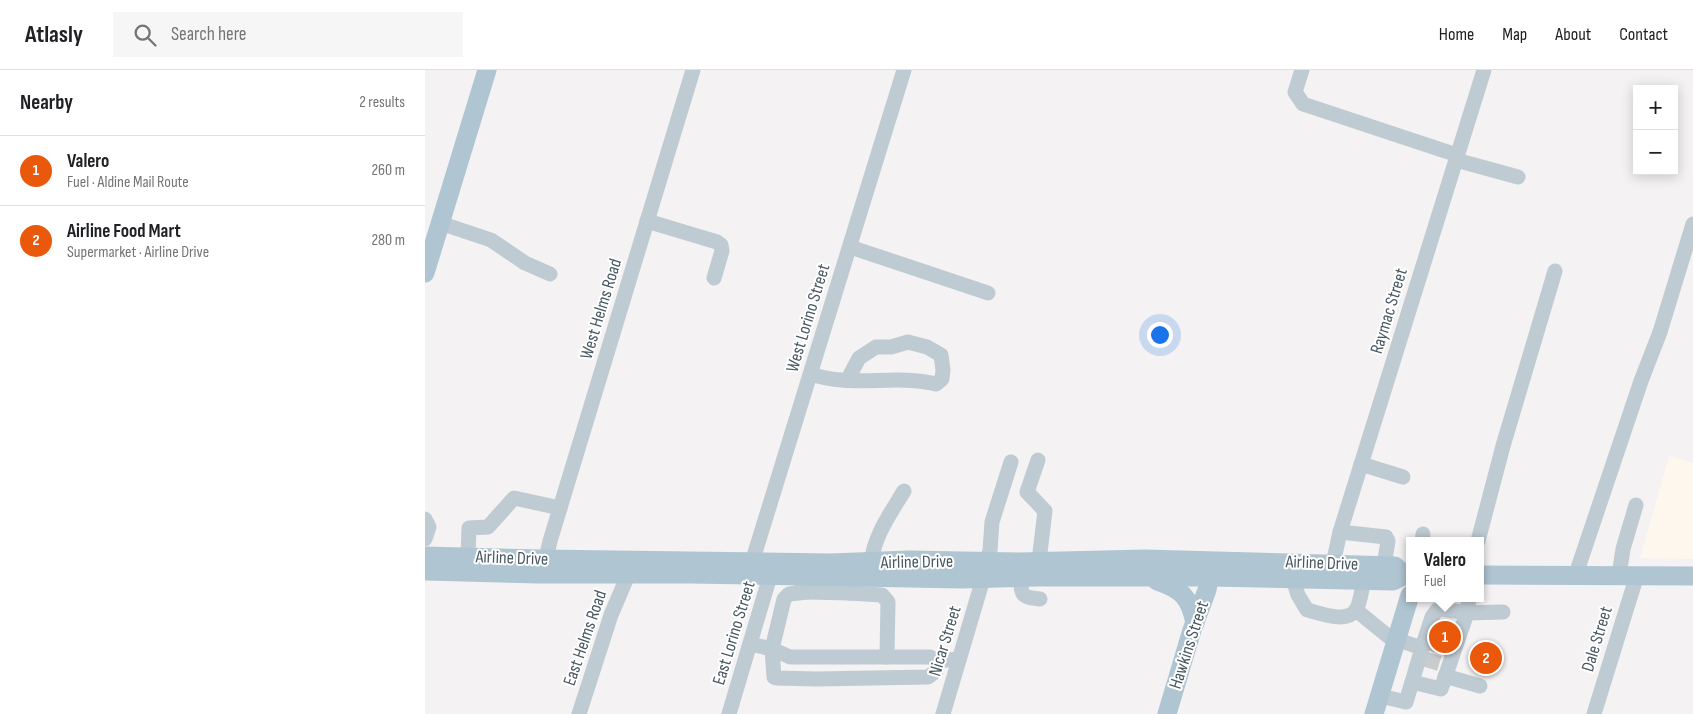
<!DOCTYPE html>
<meta charset="utf-8">
<style>
:root{--surface:#fff;--page:#f6f6f6;--text:#202124;--muted:#757577;--line:#e0e0e0;--accent:#ea580c}
body{margin:0;font-family:"Sofia Sans Condensed",sans-serif;background:var(--page);color:var(--text)}
.controls{position:absolute;right:15px;top:15px;display:grid;overflow:hidden;border-radius:0px;box-shadow:0 2px 12px #0003}
.controls button{width:45px;height:45px;display:grid;place-items:center;padding:0;border:0;border-bottom:1px solid var(--line);background:var(--surface);color:var(--text);font:25px sans-serif}
.you{position:absolute;left:734px;top:264px;width:18px;height:18px;margin:-12px;border:4px solid #fff;border-radius:50%;background:#1a73e8;box-shadow:0 0 0 8px #1a73e833}
.badge{display:grid;place-items:center;width:32px;height:32px;border-radius:50%;background:var(--accent);color:#fff;font-size:16px;font-weight:700}
.pin{position:absolute;translate:-50% -50%;border:2px solid #fff;box-shadow:0 1px 5px #0006}
.popup{position:absolute;left:981px;top:467px;width:78px;height:65px;box-sizing:border-box;display:grid;place-content:center;border-radius:0px;background:var(--surface);filter:drop-shadow(0 1px 4px #0005);font-size:16px;white-space:nowrap;color:var(--muted)}
.popup b{font-size:19px;color:var(--text)}
.popup::after{content:'';position:absolute;left:50%;top:100%;margin-left:-10px;border:10px solid transparent;border-top-color:var(--surface)}
.list{margin:0;padding:0;list-style:none}
h2{display:flex;justify-content:space-between;align-items:center;height:65px;margin:0;padding:0 20px;font-size:21px}
h2 small{font-size:16px;font-weight:400;color:var(--muted)}
.list li{display:grid;grid-template-columns:32px 1fr auto;gap:15px;align-items:center;box-sizing:border-box;height:70px;padding:0 20px;border-top:1px solid var(--line)}
.list b{display:block;font-size:19px;white-space:nowrap}
.list p{margin:0;font-size:16px;white-space:nowrap;color:var(--muted)}
.list em{font-size:16px;font-style:normal;color:var(--muted)}
.icon{flex:none;width:28px;height:28px;fill:none;stroke:currentColor;stroke-width:2;stroke-linecap:round;stroke-linejoin:round}
.map{position:relative;flex:none;width:1268px;height:644px;overflow:hidden}
header{display:flex;align-items:center;gap:30px;box-sizing:border-box;height:70px;padding:0 25px;background:var(--surface);border-bottom:1px solid var(--line)}
header strong{font-size:24px}
nav{display:flex;gap:28px;margin-inline-start:auto;font-size:18px}
.search{width:350px;height:45px;background:var(--page);display:flex;align-items:center;gap:12px;box-sizing:border-box;padding:0 18px;border-radius:0px;color:var(--muted);font-size:19px}
main{display:flex}
aside{flex:1;background:var(--surface)}
.map>svg:first-child{display:block}
.commercial{fill:#fef7ed}
.lines{fill:none;stroke-linecap:round;stroke-linejoin:round}
.minor-tunnel{stroke:#c9ccce;stroke-width:15;stroke-dasharray:15 8;stroke-linecap:butt}
.minor{stroke:#bfcbd2;stroke-width:15}
.major{stroke:#b0c5d2;stroke-width:19}
.labels{text-anchor:middle;dominant-baseline:central;stroke-width:4;stroke-linejoin:round;paint-order:stroke}
.street-label{font-size:18px;fill:#485861;stroke:#fff}
</style>
<header>
<strong>Atlasly</strong>
<div class="search"><svg class="icon" aria-label="search" viewBox="0 0 24 24"><circle cx="10" cy="10" r="6"/><path d="M15 15l6 6"/></svg>Search here</div>
<nav><a>Home</a><a>Map</a><a>About</a><a>Contact</a></nav>
</header>
<main>
<aside>
<h2>Nearby<small>2 results</small></h2>
<ul class="list">
<li><span class="badge">1</span><div><b>Valero</b><p>Fuel · Aldine Mail Route</p></div><em>260 m</em></li>
<li><span class="badge">2</span><div><b>Airline Food Mart</b><p>Supermarket · Airline Drive</p></div><em>280 m</em></li>
</ul>
</aside>
<div class="map">
<svg width="1268" height="644" viewBox="0 0 1268 644">
<rect width="100%" height="100%" fill="#f4f2f2"/>
<polygon class="commercial" points="1244,386 1268,393 1268,489 1215,488"/>
<g class="lines">
<g class="minor-tunnel">
<polyline points="1009,559 1025,564"/>
<polyline points="1005,573 1021,578"/>
<polyline points="1000,589 1016,594"/>
</g>
<g class="minor">
<polyline points="877,0 870,22 878,34 1032,85"/>
<polyline points="1031,90 1093,107"/>
<polyline points="222,151 292,172 296,175 297,181 289,208"/>
<polyline points="15,153 66,170 100,193 125,204"/>
<polyline points="425,177 563,223"/>
<path d="M386 304C425 318 470 304 511 314L517 309 518 300 516 285 502 277 483 272 466 277H451L434 288 423 309"/>
<polyline points="613,390 602,422 620,441 614,491"/>
<polyline points="936,394 978,407"/>
<polyline points="0,449 4,457 0,469"/>
<polyline points="915,462 961,467 963,471 959,495"/>
<polyline points="997,471 998,464"/>
<polyline points="1053,471 1078,376 1130,201"/>
<polyline points="43,487 44,458 63,457 89,428 135,438"/>
<polyline points="121,489 125,471 268,0"/>
<polyline points="562,491 565,480 567,452 586,392"/>
<path d="M446 493C449 466 465 444 479 421"/>
<polyline points="908,494 915,462 1059,0"/>
<polyline points="324,502 479,0"/>
<polyline points="1151,504 1216,311 1235,262 1268,154"/>
<polyline points="1194,505 1198,479 1211,435"/>
<path d="M595 508C597 526 596 527 615 529"/>
<path d="M868 509 873 525 882 540C895 543 921 554 931 540 935 535 937 517 939 510"/>
<polyline points="376,518 383,522 424,523 428,517"/>
<polyline points="383,522 364,524 359,529 347,579 365,587 505,587 512,591 534,589"/>
<polyline points="424,523 457,525 463,532 462,587"/>
<polyline points="931,540 964,567 997,578 987,612"/>
<polyline points="325,574 347,579 349,607 351,608 392,609 503,607 511,601 512,591"/>
<polyline points="997,578 1007,547 1012,540 1017,539 1042,543 1078,542"/>
<polyline points="1020,606 1055,616"/>
<polyline points="955,626 981,632 987,612 1016,619 1042,543 1044,528"/>
<polyline points="154,644 186,545 203,505"/>
<polyline points="304,644 348,496"/>
<polyline points="518,644 558,509"/>
<polyline points="1169,644 1212,505"/>
</g>
<g class="major">
<polyline points="0,203 62,0"/>
<polyline points="0,486 116,489 406,493 484,490 594,492 720,489 970,496 980,505"/>
<polyline points="0,501 115,504 265,504 537,509 613,507 785,507 968,511 980,505 985,505"/>
<polyline points="1055,505 1268,506"/>
<path d="M732 511C756 519 765 527 770 553"/>
<polyline points="742,644 767,560 782,520 786,495"/>
<polyline points="949,644 985,525"/>
</g>
</g>
<g class="labels">
<g class="street-label">
<text transform="translate(176 239) rotate(-73)">West Helms Road</text>
<text transform="translate(964 241) rotate(-73)">Raymac Street</text>
<text transform="translate(383 248) rotate(-73)">West Lorino Street</text>
<text transform="translate(87 488) rotate(2)">Airline Drive</text>
<text transform="translate(492 492) rotate(-1)">Airline Drive</text>
<text transform="translate(897 493) rotate(2)">Airline Drive</text>
<text transform="translate(309 563) rotate(-73)">East Lorino Street</text>
<text transform="translate(160 568) rotate(-71)">East Helms Road</text>
<text transform="translate(1172 569) rotate(-73)">Dale Street</text>
<text transform="translate(520 571) rotate(-73)">Nicar Street</text>
<text transform="translate(764 575) rotate(-72)">Hawkins Street</text>
</g>
</g>
</svg>
<div class="controls">
<button>+</button>
<button>−</button>
</div>
<div class="you"></div>
<div class="pin badge" style="left:1020px;top:567px">1</div>
<div class="popup"><b>Valero</b>Fuel</div>
<div class="pin badge" style="left:1061px;top:588px">2</div>
</div>
</main>
